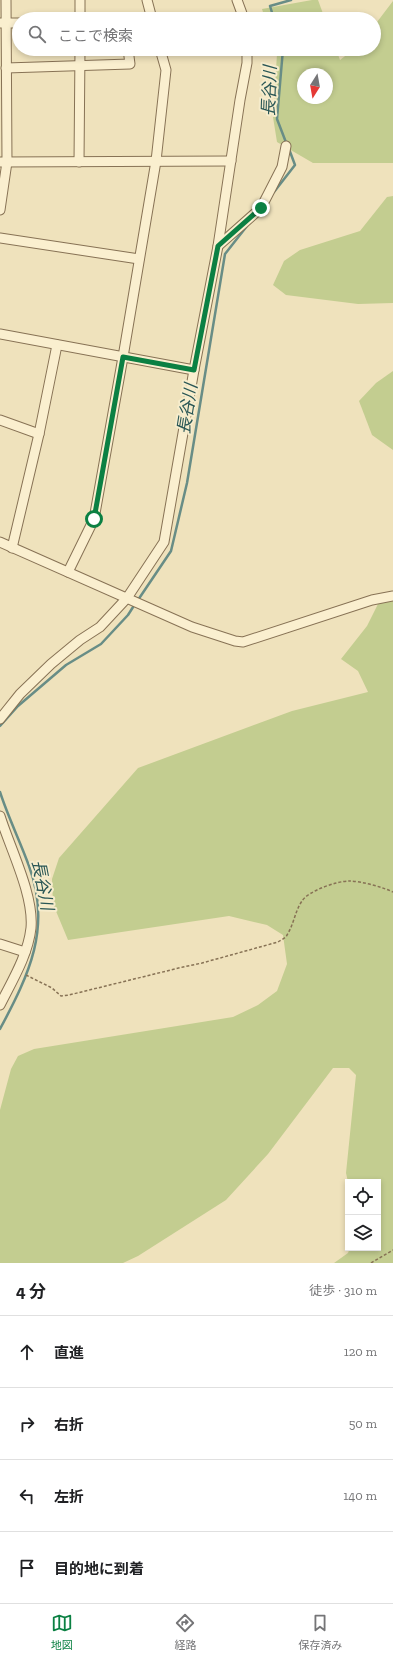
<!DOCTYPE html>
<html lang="ja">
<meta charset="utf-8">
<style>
:root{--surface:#fff;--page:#f6f6f6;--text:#202124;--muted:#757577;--line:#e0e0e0;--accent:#0b8043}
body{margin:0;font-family:"Zilla Slab","Noto Sans JP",serif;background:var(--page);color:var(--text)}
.controls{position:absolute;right:12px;bottom:12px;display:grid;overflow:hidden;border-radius:0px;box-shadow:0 2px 6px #0003}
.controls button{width:36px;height:36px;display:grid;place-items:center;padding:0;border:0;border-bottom:1px solid var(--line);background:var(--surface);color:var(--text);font:20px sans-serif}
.compass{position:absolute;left:297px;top:68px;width:36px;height:36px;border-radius:50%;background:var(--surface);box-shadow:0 2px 6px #0003;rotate:191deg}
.stop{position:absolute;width:12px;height:12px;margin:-9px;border:3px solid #0b8043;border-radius:50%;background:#fff}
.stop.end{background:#0b8043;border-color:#fff;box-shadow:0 1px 4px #0008}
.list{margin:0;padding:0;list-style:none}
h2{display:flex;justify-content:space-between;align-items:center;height:52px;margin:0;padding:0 16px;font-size:17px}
h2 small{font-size:13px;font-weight:400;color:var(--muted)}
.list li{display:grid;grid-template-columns:26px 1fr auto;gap:12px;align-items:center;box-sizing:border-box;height:72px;padding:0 16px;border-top:1px solid var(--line)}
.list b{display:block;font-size:15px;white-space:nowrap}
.list em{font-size:13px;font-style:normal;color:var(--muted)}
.icon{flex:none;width:22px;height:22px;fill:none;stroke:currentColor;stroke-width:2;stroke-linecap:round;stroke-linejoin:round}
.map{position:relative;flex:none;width:393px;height:1263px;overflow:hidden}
.search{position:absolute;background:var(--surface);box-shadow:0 2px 6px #0003;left:12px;right:12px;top:12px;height:44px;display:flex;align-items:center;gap:10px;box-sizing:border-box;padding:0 14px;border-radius:22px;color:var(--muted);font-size:15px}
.sheet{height:340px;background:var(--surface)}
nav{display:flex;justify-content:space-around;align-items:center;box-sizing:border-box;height:56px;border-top:1px solid var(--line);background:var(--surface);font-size:11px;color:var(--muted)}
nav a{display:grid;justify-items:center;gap:2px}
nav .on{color:var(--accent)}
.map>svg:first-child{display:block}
.green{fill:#c3cd90;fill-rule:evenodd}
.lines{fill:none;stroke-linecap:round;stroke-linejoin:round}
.stream{stroke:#688d86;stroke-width:2.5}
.minor-casing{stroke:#877255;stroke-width:11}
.path{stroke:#877255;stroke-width:1.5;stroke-dasharray:3 2;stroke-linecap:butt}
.minor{stroke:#faefcf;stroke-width:9}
.route{stroke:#0b8043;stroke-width:5}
.labels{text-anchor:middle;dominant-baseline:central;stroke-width:4;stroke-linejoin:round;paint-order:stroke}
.water-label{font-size:17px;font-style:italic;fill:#295655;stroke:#f6eccc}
</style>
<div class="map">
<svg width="393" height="1263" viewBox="0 0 393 1263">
<rect width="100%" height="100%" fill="#efe2bc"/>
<g class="green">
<polygon points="312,0 318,0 325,19 265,19 262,9"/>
<path d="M393 1V163H313L277 142 273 117 277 54 275 49H336L340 60 354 49H374V26ZM303 74H327V98H303Z"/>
<polygon points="393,196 393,303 358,304 286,295 273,285 284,261 300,250 360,231 387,197"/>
<polygon points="393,371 393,450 372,435 359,401 376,383"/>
<polygon points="393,599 393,1263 334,1263 348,1253 350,1248 378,1248 378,1182 348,1182 346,1173 356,1075 349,1068 333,1068 268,1154 226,1200 138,1256 123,1263 0,1263 0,1110 11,1069 18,1056 34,1049 233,1017 258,1005 277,991 287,964 283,935 267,925 229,916 68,940 53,904 52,879 59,858 138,768 292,711 368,692 358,671 341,659 367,626 380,600"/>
</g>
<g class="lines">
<g class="stream">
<polyline points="274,19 270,6 291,0"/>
<polyline points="283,49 277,119 287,145"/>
<polyline points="274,192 295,165 289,149"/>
<polyline points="138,600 171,551 187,483 225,254 247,226"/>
<polyline points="0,726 18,706 66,665 101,644 128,615 135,604"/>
<path d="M0 792C8 817 20 841 29 866 52 927 29 975 0 1029"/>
</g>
<defs>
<g id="minor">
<polyline points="147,0 152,19"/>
<polyline points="237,0 244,19"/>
<polyline points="80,19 80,0"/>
<polyline points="1,23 19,23"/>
<polyline points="6,68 130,64 128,49"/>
<polyline points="0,162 231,161"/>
<polyline points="79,162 80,49"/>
<polyline points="0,210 7,162 6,0"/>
<polyline points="0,238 139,259"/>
<polyline points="218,246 261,208 282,167 286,146"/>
<polyline points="0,334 194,370"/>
<polyline points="0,420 39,434"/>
<polyline points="0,542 192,627 235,641 243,642 372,600 393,596"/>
<polyline points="12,548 39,434 57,345"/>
<polyline points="68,572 94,519 123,357 156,161 166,70 160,49"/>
<polyline points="0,719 20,694 51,664 80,640 100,627 127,598 164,542 194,370 218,246 240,100 247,63 247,49"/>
<path d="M0 816C10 848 34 895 31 928 28 955 12 981 0 1005"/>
<polyline points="0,944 25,952"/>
</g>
</defs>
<use href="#minor" class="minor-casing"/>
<g class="path">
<path d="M26 975 52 988 61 996 69 995 183 967 202 963 278 942C281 940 286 938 287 935 294 924 295 911 302 901 308 891 337 881 349 881 361 881 382 887 393 892"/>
<polyline points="371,1263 393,1250"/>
</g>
<use href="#minor" class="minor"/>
</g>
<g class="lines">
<polyline class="route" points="94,519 123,357 194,370 218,246 261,208"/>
</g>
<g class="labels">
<g class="water-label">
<text transform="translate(269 91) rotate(-88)">長谷川</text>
<text transform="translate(187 409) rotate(-81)">長谷川</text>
<text transform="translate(43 885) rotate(79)">長谷川</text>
</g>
</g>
</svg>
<div class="controls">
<button><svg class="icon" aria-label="locate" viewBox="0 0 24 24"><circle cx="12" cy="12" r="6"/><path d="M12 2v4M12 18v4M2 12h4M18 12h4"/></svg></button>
<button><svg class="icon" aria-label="layers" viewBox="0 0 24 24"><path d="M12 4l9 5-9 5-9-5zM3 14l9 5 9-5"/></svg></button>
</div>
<svg class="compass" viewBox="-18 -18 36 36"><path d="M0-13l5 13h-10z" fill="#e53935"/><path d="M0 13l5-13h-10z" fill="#757577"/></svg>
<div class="stop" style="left:94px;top:519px"></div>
<div class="stop end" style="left:261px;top:208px"></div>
<div class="search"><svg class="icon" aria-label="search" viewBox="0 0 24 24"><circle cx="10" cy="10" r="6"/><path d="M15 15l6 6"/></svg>ここで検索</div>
</div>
<section class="sheet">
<h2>4 分<small>徒歩 · 310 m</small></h2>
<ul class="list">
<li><svg class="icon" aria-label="ahead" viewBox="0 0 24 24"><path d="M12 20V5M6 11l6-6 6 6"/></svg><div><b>直進</b></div><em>120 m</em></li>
<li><svg class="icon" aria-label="right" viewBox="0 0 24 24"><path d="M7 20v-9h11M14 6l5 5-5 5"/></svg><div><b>右折</b></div><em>50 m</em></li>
<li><svg class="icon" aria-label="left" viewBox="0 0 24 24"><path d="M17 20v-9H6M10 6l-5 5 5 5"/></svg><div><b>左折</b></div><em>140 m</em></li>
<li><svg class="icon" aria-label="arrive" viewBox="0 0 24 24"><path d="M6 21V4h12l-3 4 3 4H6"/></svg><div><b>目的地に到着</b></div></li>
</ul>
</section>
<nav>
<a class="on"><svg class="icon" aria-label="map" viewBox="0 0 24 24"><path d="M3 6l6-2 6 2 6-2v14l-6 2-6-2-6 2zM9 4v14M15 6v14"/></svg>地図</a>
<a><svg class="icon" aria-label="directions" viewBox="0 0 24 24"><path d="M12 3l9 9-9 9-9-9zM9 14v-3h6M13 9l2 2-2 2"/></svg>経路</a>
<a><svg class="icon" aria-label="saved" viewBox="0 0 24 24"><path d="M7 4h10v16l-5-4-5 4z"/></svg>保存済み</a>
</nav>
